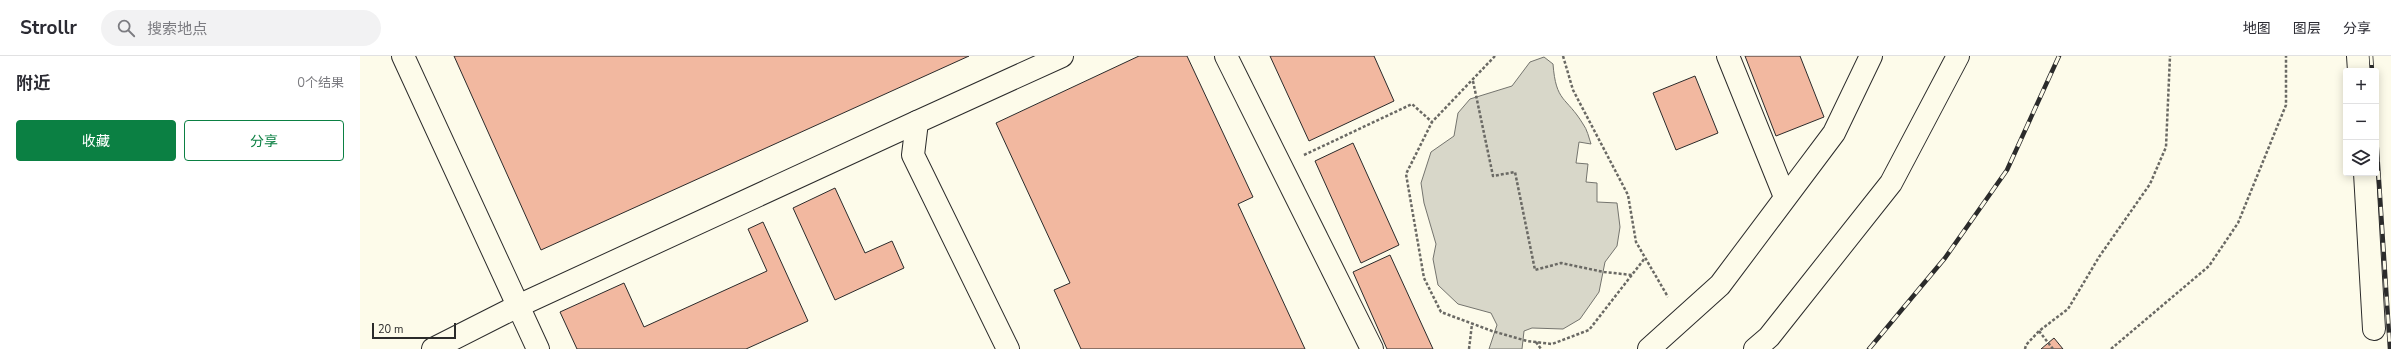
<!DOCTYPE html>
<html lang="zh">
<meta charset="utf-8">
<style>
:root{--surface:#fff;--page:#f2f2f3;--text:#2b2b33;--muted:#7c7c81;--line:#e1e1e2;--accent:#0b8043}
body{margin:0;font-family:"Nunito Sans","Noto Sans SC",sans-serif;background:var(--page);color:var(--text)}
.controls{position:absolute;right:12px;top:12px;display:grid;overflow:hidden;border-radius:4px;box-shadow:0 2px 10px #0003}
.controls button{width:36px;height:36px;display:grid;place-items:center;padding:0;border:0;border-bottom:1px solid var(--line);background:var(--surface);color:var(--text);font:20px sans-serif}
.scale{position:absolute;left:12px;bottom:10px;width:84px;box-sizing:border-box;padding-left:4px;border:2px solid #2b2b2b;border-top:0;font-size:11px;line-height:14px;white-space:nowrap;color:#2b2b2b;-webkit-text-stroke:3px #fdfbea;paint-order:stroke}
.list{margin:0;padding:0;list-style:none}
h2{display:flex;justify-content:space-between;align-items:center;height:52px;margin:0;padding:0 16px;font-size:17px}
h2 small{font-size:13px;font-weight:400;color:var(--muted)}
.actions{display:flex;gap:8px;padding:12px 16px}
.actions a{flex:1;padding:9px 0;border:1px solid var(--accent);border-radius:4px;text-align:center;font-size:14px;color:var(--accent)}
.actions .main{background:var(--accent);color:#fff}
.icon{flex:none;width:22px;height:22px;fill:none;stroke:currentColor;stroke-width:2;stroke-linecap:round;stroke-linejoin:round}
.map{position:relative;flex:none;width:2031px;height:293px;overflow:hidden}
header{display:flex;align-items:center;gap:24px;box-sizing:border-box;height:56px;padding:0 20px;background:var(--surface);border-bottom:1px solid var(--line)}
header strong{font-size:19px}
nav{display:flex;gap:22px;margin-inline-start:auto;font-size:14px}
.search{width:280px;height:36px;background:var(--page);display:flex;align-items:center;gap:10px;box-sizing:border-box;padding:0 14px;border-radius:22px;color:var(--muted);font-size:15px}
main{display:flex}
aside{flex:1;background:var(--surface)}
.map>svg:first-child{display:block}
.water{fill:#d8d7c9;stroke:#74746e}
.building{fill:#f2b8a0;stroke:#2b2b2b}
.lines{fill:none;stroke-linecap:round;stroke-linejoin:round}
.minor-casing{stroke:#2b2b2b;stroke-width:24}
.path{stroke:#6a6964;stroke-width:2.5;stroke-dasharray:3 2;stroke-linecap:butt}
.minor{stroke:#fdfbea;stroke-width:22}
.rail-casing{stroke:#2b2b2b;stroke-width:4.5}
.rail{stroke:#fdfbea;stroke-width:3;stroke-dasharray:9;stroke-linecap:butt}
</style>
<header>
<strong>Strollr</strong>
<div class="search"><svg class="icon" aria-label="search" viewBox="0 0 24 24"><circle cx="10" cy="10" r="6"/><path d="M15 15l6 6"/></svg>搜索地点</div>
<nav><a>地图</a><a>图层</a><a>分享</a></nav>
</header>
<main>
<aside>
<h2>附近<small>0个结果</small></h2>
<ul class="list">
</ul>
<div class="actions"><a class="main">收藏</a><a>分享</a></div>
</aside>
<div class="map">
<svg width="2031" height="293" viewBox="0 0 2031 293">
<rect width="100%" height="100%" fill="#fdfbea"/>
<path class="water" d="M1184 1 1193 8C1196 47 1206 40 1223 68 1227 73 1229 82 1231 88L1219 86 1216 107 1228 108 1226 126 1237 127V146L1257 147 1260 171 1257 190 1245 206 1239 236 1220 263 1203 273 1172 272 1164 275 1162 293H1129L1137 269 1131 257 1098 248 1078 229 1073 203 1076 188 1064 147 1061 127 1071 96 1094 80 1098 57 1110 43 1152 30 1170 6Z"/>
<g class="building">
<polygon points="94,0 609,0 181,194"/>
<polygon points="779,0 827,0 893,141 878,148 945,293 721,293 694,234 710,227 636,67"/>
<polygon points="910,0 1014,0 1034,45 949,85"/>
<polygon points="1385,0 1440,0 1464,61 1416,80"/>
<polygon points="1335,20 1358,77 1316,94 1293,37"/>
<polygon points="993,87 1039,189 1001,207 955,105"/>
<polygon points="475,132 505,197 532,185 544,212 475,244 433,152"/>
<polygon points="403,166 448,265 386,293 217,293 200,256 264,227 284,271 407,215 388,173"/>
<polygon points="1030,199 1073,293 1027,293 993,216"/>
<polygon points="1694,282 1703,293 1681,293"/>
</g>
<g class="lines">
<defs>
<g id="minor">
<polyline points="43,0 178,293"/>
<polyline points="866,0 1012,293"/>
<polyline points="1368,0 1425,141"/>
<polyline points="1998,0 1999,15"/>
<polyline points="2005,117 2014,273"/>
<polyline points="73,293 158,250 557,66"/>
<polyline points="648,293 553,99 557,66 702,0"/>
<polyline points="1289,293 1360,229 1474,77 1511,0"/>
<polyline points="1395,293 1409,281 1531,127 1598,0"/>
</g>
</defs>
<use href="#minor" class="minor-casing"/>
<g class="path">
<polyline points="1135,0 1072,66 1046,118 1064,222 1081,256 1132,275 1167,285 1192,288 1229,274 1285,202"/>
<polyline points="1203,0 1213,34 1268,139 1276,186 1308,241"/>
<polyline points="1113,25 1133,120 1155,116 1175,214 1201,207 1244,216 1272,219"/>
<polyline points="944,99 1052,48 1072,66"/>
<polyline points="1679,275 1693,293"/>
<polyline points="1176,286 1181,293"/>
<polyline points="1109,293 1112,268"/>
<polyline points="1665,293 1666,289 1679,275 1708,253 1739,201 1790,128 1806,91 1810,0"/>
<polyline points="1751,293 1849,210 1878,167 1926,49 1926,0"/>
</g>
<use href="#minor" class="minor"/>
<defs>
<g id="rail">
<polyline points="2011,0 2012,15"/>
<polyline points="2016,79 2030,293"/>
<polyline points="1509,293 1585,202 1647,114 1699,0"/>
</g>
</defs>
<use href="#rail" class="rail-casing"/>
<use href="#rail" class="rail"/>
</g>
</svg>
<div class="controls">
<button>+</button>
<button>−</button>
<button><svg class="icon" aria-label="layers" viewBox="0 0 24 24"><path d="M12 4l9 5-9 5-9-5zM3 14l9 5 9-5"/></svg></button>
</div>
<div class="scale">20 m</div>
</div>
</main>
